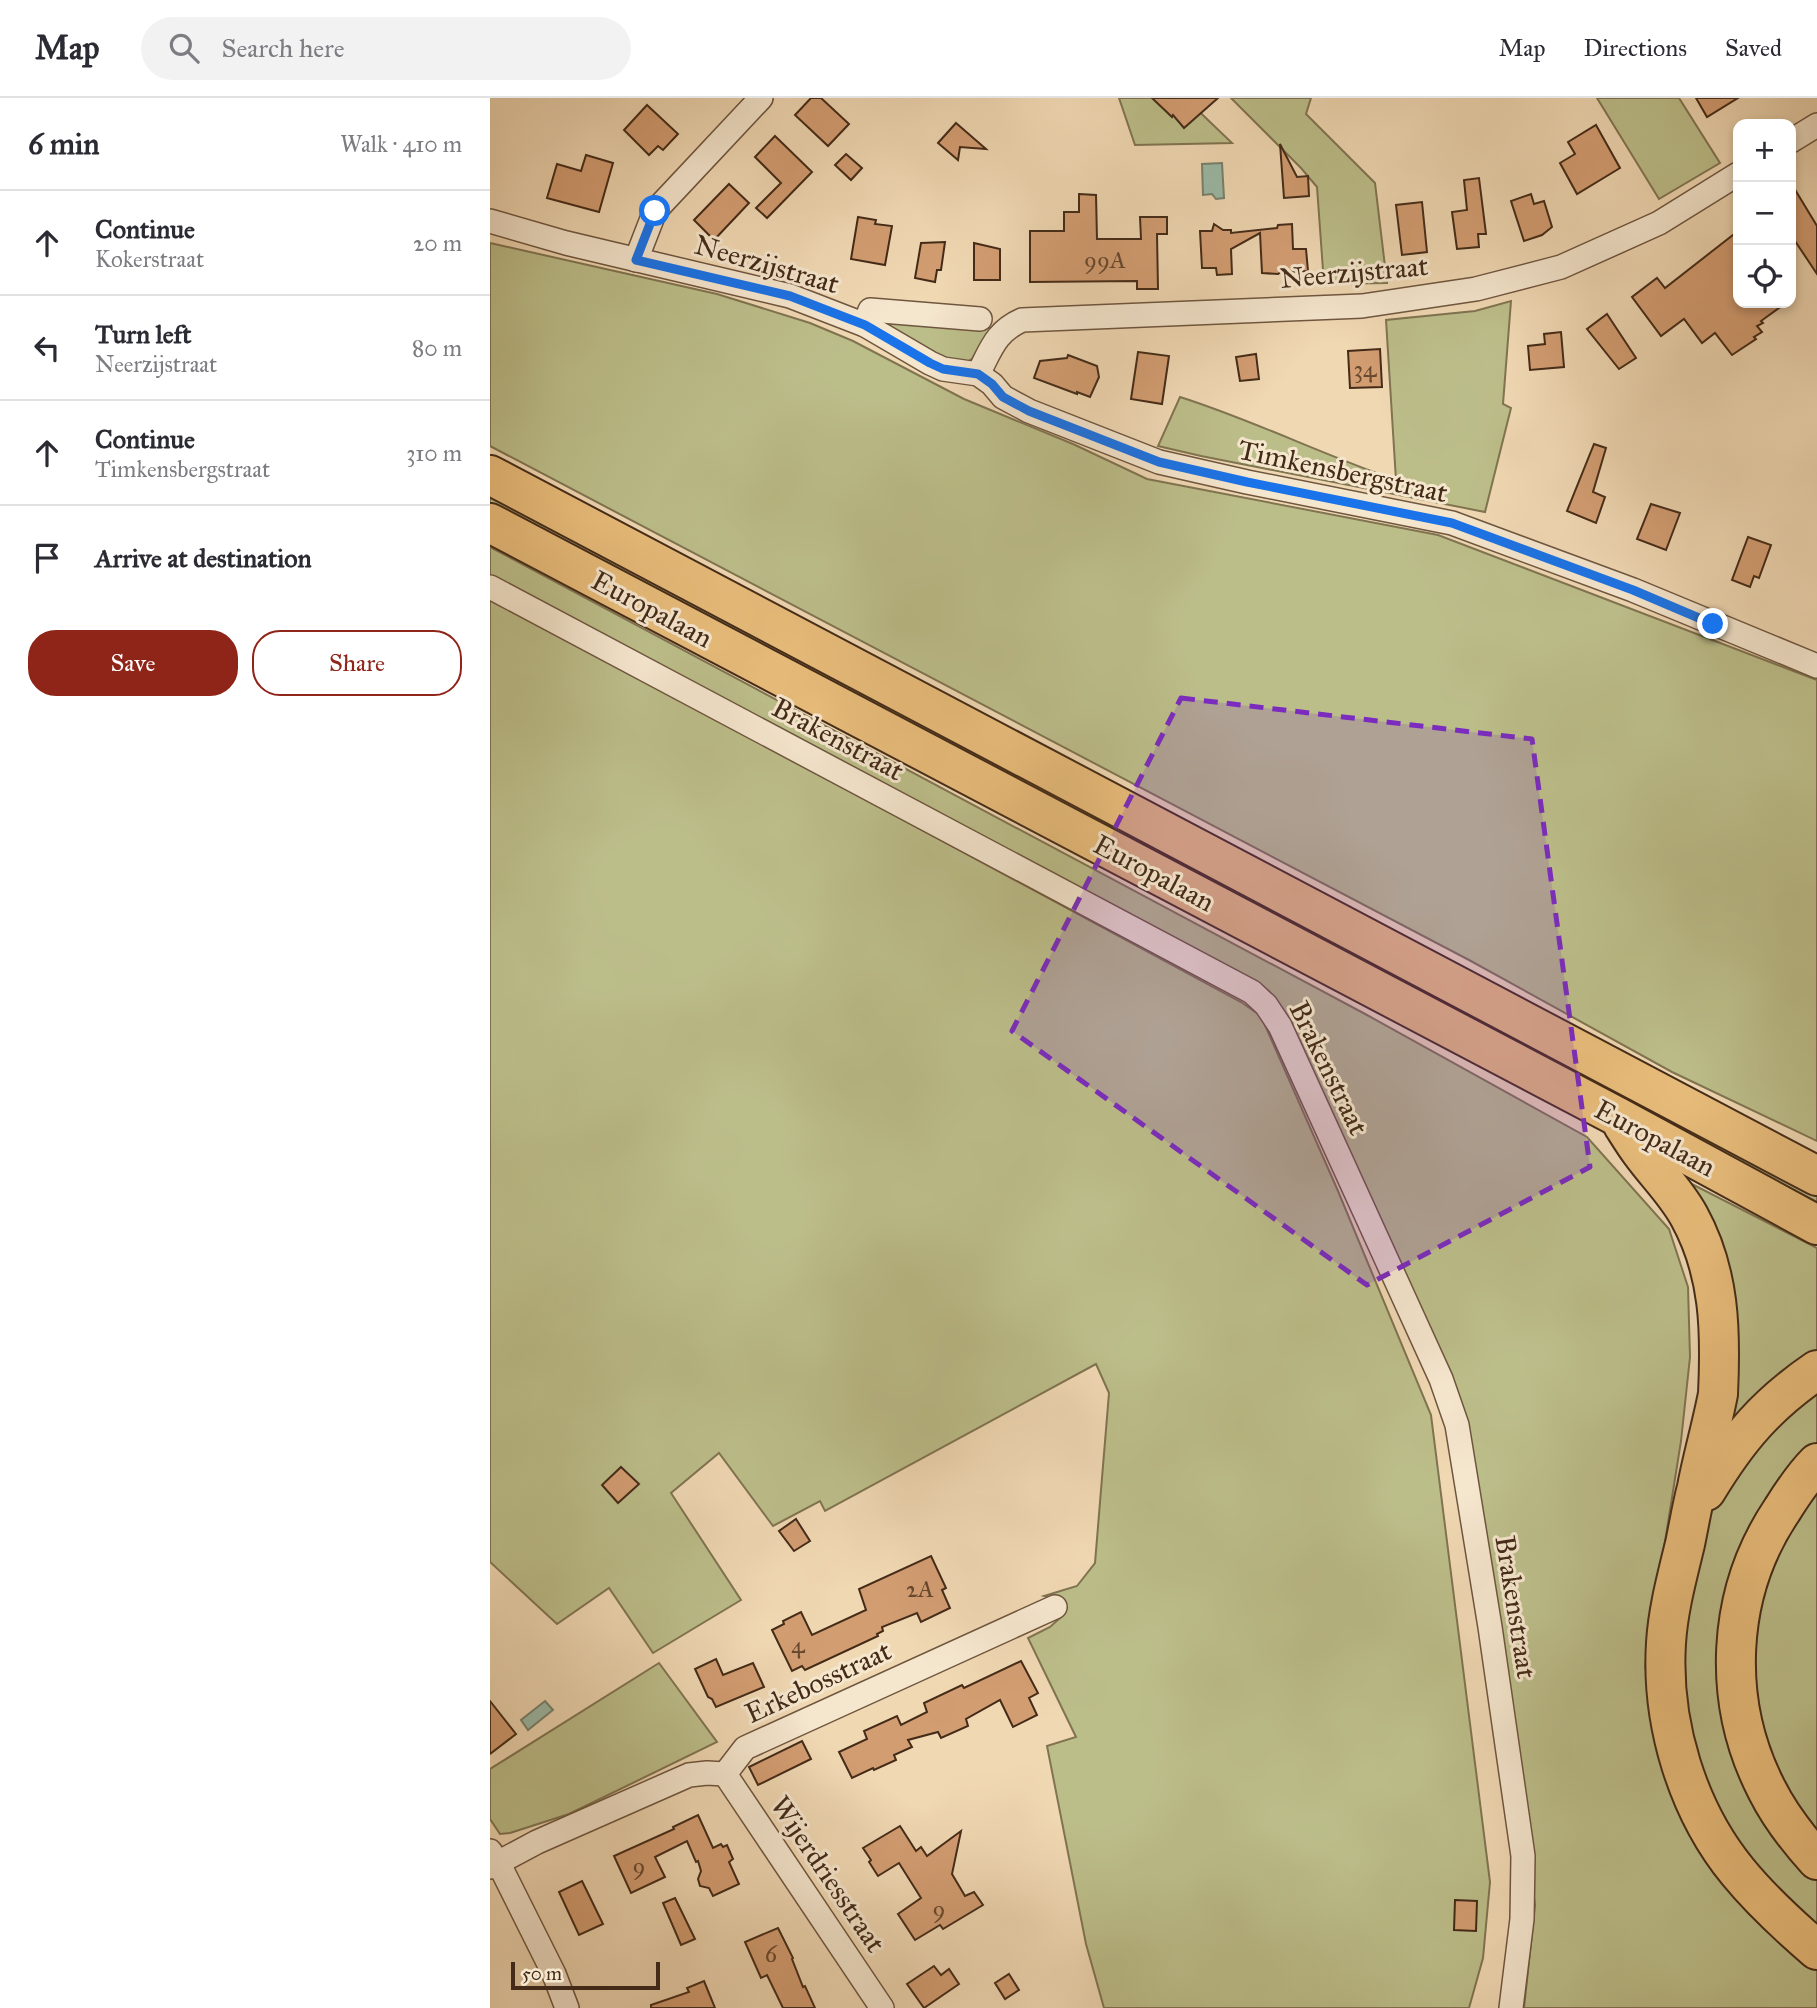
<!DOCTYPE html>
<meta charset="utf-8">
<style>
:root{--surface:#fff;--page:#f2f2f3;--text:#2b2b33;--muted:#7c7c81;--line:#e1e1e2;--accent:#8f2418}
body{margin:0;font-family:"IM FELL Great Primer",serif;background:var(--page);color:var(--text)}
.controls{position:absolute;right:21px;top:21px;display:grid;overflow:hidden;border-radius:14px;box-shadow:0 4px 10px #0003}
.controls button{width:63px;height:63px;display:grid;place-items:center;padding:0;border:0;border-bottom:2px solid var(--line);background:var(--surface);color:var(--text);font:35px sans-serif}
.scale{position:absolute;left:21px;bottom:18px;width:149px;box-sizing:border-box;padding-left:7px;border:4px solid #442b18;border-top:0;font-size:19px;line-height:24px;white-space:nowrap;color:#442b18;-webkit-text-stroke:5px #f5e6ce;paint-order:stroke}
.stop{position:absolute;width:21px;height:21px;margin:-16px;border:5px solid #1a73e8;border-radius:50%;background:#fff}
.stop.end{background:#1a73e8;border-color:#fff;box-shadow:0 2px 7px #0008}
.list{margin:0;padding:0;list-style:none}
h2{display:flex;justify-content:space-between;align-items:center;height:91px;margin:0;padding:0 28px;font-size:30px}
h2 small{font-size:23px;font-weight:400;color:var(--muted)}
.list li{display:grid;grid-template-columns:46px 1fr auto;gap:21px;align-items:center;box-sizing:border-box;height:105px;padding:0 28px;border-top:2px solid var(--line)}
.list b{display:block;font-size:26px;white-space:nowrap}
.list p{margin:0;font-size:23px;white-space:nowrap;color:var(--muted)}
.list em{font-size:23px;font-style:normal;color:var(--muted)}
.actions{display:flex;gap:14px;padding:21px 28px}
.actions a{flex:1;padding:16px 0;border:2px solid var(--accent);border-radius:28px;text-align:center;font-size:24px;color:var(--accent)}
.actions .main{background:var(--accent);color:#fff}
.icon{flex:none;width:38px;height:38px;fill:none;stroke:currentColor;stroke-width:2;stroke-linecap:round;stroke-linejoin:round}
.map{position:relative;flex:none;width:1327px;height:1910px;overflow:hidden}
header{display:flex;align-items:center;gap:42px;box-sizing:border-box;height:98px;padding:0 35px;background:var(--surface);border-bottom:2px solid var(--line)}
header strong{font-size:33px}
nav{display:flex;gap:38px;margin-inline-start:auto;font-size:24px}
.search{width:490px;height:63px;background:var(--page);display:flex;align-items:center;gap:18px;box-sizing:border-box;padding:0 24px;border-radius:38px;color:var(--muted);font-size:26px}
main{display:flex}
aside{flex:1;background:var(--surface)}
.map>svg:first-child{display:block}
.green{fill:#bcbe8a;stroke:#807451;stroke-width:2}
.water{fill:#9bbba8;stroke:#78816e;stroke-width:2}
.building{fill:#d39d72;stroke:#442b18;stroke-width:2}
.lines{fill:none;stroke-linecap:round;stroke-linejoin:round}
.street-casing{stroke:#6f563f;stroke-width:26}
.highway-casing{stroke:#442b18;stroke-width:42}
.street{stroke:#f5e6ce;stroke-width:23}
.highway{stroke:#e8bc7a;stroke-width:38}
.route{stroke:#1a73e8;stroke-width:9}
.marked{fill:#7b2cbf;fill-opacity:0.2;stroke:#7b2cbf;stroke-width:5;stroke-dasharray:14 9;stroke-linejoin:round}
.labels{text-anchor:middle;dominant-baseline:central;stroke-width:6;stroke-linejoin:round;paint-order:stroke}
.number-label{font-size:24px;fill:#68482e}
.street-label{font-size:28px;fill:#442b18;stroke:#f5e6ce}
</style>
<header>
<strong>Map</strong>
<div class="search"><svg class="icon" aria-label="search" viewBox="0 0 24 24"><circle cx="10" cy="10" r="6"/><path d="M15 15l6 6"/></svg>Search here</div>
<nav><a>Map</a><a>Directions</a><a>Saved</a></nav>
</header>
<main>
<aside>
<h2>6 min<small>Walk · 410 m</small></h2>
<ul class="list">
<li><svg class="icon" aria-label="ahead" viewBox="0 0 24 24"><path d="M12 20V5M6 11l6-6 6 6"/></svg><div><b>Continue</b><p>Kokerstraat</p></div><em>20 m</em></li>
<li><svg class="icon" aria-label="left" viewBox="0 0 24 24"><path d="M17 20v-9H6M10 6l-5 5 5 5"/></svg><div><b>Turn left</b><p>Neerzijstraat</p></div><em>80 m</em></li>
<li><svg class="icon" aria-label="ahead" viewBox="0 0 24 24"><path d="M12 20V5M6 11l6-6 6 6"/></svg><div><b>Continue</b><p>Timkensbergstraat</p></div><em>310 m</em></li>
<li><svg class="icon" aria-label="arrive" viewBox="0 0 24 24"><path d="M6 21V4h12l-3 4 3 4H6"/></svg><div><b>Arrive at destination</b></div></li>
</ul>
<div class="actions"><a class="main">Save</a><a>Share</a></div>
</aside>
<div class="map">
<svg width="1327" height="1910" viewBox="0 0 1327 1910">
<rect width="100%" height="100%" fill="#f0d8b3"/>
<filter id="stains"><feTurbulence type="fractalNoise" baseFrequency=".00286" numOctaves="4"/><feColorMatrix values="0 0 0 0 .2 0 0 0 0 .09 0 0 0 0 .02 0 0 0 .5 -.17"/></filter>
<radialGradient id="worn" r=".72"><stop offset=".6" stop-color="#630" stop-opacity="0"/><stop offset="1" stop-color="#630" stop-opacity=".3"/></radialGradient>
<g class="green">
<polygon points="629,0 695,0 742,45 645,47"/>
<polygon points="741,0 821,0 816,16 885,85 897,185 834,186 827,89 811,70"/>
<polygon points="1107,0 1189,0 1230,65 1169,101"/>
<polygon points="0,145 227,196 320,225 363,243 474,301 583,346 657,381 948,437 1327,582 1327,1043 1182,974 979,862 0,348"/>
<path d="M1021 203 1013 306 1021 310 995 414 711 358 668 348 690 299C763 322 833 357 906 382L896 222 985 213Z"/>
<path d="M403 224 502 230C488 249 493 262 466 267L400 231 399 227Z"/>
<polygon points="0,390 1123,985 1117,1000 0,410"/>
<polygon points="0,449 877,917 1097,1039 1179,1131 1198,1189 1200,1259 1191,1343 1155,1569 1184,1693 1247,1803 1327,1872 1327,1910 1034,1910 1045,1807 1017,1582 973,1317 790,912 0,479"/>
<polygon points="0,499 751,904 771,918 848,1093 941,1317 1000,1784 993,1860 979,1910 614,1910 596,1846 557,1648 586,1639 538,1540 560,1529 570,1520 561,1500 554,1498 587,1488 605,1465 619,1295 606,1266 335,1413 330,1403 283,1428 229,1355 181,1395 251,1502 163,1555 119,1490 67,1526 0,1464"/>
<polygon points="1165,1006 1327,1092 1327,1109 1157,1018"/>
<polygon points="1196,1083 1327,1150 1327,1254 1244,1324 1237,1312"/>
<polygon points="1327,1284 1327,1347 1287,1389 1242,1625 1327,1777 1327,1834 1253,1761 1214,1683 1188,1594 1191,1503 1219,1407 1255,1353"/>
<polygon points="1327,1389 1327,1739 1285,1672 1267,1619 1262,1530 1286,1453"/>
<polygon points="169,1565 227,1644 79,1716 20,1735 10,1736 0,1721 0,1671"/>
</g>
<g class="water">
<polygon points="732,65 734,100 726,101 722,96 713,97 712,66"/>
<polygon points="55,1603 63,1612 38,1632 31,1622"/>
</g>
<g class="building">
<polygon points="321,0 331,0 359,26 338,48 305,17"/>
<polygon points="662,0 728,0 694,30 683,17 682,19"/>
<polygon points="1206,0 1248,0 1217,19"/>
<polygon points="157,7 188,36 173,52 168,48 159,57 134,32"/>
<polygon points="466,25 496,51 470,49 468,62 448,45"/>
<polygon points="1106,27 1130,70 1087,96 1070,65 1085,56 1078,44"/>
<polygon points="285,38 322,74 277,120 266,110 291,85 265,59"/>
<polygon points="790,46 807,79 818,78 819,98 794,100"/>
<polygon points="356,56 372,70 361,82 345,67"/>
<polygon points="96,57 123,65 109,114 57,100 67,66 91,73"/>
<polygon points="989,80 996,136 988,136 989,149 967,151 962,114 977,112 974,82"/>
<polygon points="1301,85 1327,128 1327,176 1301,137"/>
<polygon points="239,86 259,105 224,142 204,122"/>
<polygon points="589,96 606,97 607,141 651,141 650,119 677,119 677,136 667,136 668,191 647,191 647,183 540,184 540,133 574,133 574,114 589,114"/>
<polygon points="1041,96 1044,106 1054,103 1062,129 1052,137 1034,143 1021,103"/>
<polygon points="932,104 937,154 912,157 906,107"/>
<polygon points="368,119 386,122 385,126 402,128 395,167 361,161"/>
<polygon points="724,126 733,132 741,132 741,135 787,130 788,127 802,126 803,151 816,151 818,173 791,174 788,176 772,175 770,135 741,151 742,176 727,177 726,170 712,170 710,133 722,133"/>
<polygon points="1248,133 1248,205 1296,205 1271,223 1273,225 1267,228 1272,234 1264,239 1266,241 1242,257 1225,235 1212,245 1194,221 1171,238 1142,199 1167,180 1175,190"/>
<polygon points="455,144 451,172 447,172 445,184 425,180 431,145"/>
<polygon points="484,145 510,151 510,182 484,182"/>
<polygon points="1117,216 1146,260 1129,271 1097,231"/>
<polygon points="1071,234 1074,269 1040,272 1038,248 1055,246 1054,236"/>
<polygon points="890,251 892,289 860,290 858,253"/>
<polygon points="648,254 679,258 672,306 641,301"/>
<polygon points="766,256 769,281 750,283 746,259"/>
<polygon points="578,257 607,268 609,279 600,299 587,294 587,296 544,280 550,263 577,260"/>
<polygon points="1104,346 1116,350 1103,394 1115,399 1106,425 1077,413"/>
<polygon points="1161,406 1190,415 1176,452 1147,441"/>
<polygon points="1258,439 1281,447 1269,480 1264,478 1260,489 1242,482"/>
<polygon points="131,1369 149,1386 128,1405 112,1387"/>
<polygon points="306,1421 320,1443 304,1453 289,1433"/>
<polygon points="441,1458 456,1490 452,1492 460,1510 431,1524 427,1515 392,1529 393,1533 387,1536 388,1538 315,1572 312,1568 302,1573 282,1532 294,1526 293,1523 311,1514 322,1537 376,1512 369,1491"/>
<polygon points="226,1561 233,1577 263,1565 274,1589 226,1609 222,1601 218,1599 205,1571"/>
<polygon points="531,1563 548,1595 539,1600 547,1617 523,1629 510,1602 476,1621 478,1628 451,1640 448,1634 418,1642 422,1649 404,1657 406,1662 384,1672 383,1670 362,1680 349,1654 377,1641 374,1633 407,1618 411,1627 437,1614 434,1605 472,1587 474,1590"/>
<polygon points="0,1603 26,1636 0,1656"/>
<polygon points="312,1643 321,1661 268,1687 259,1669"/>
<polygon points="208,1717 223,1750 231,1746 233,1749 237,1747 243,1761 239,1764 249,1786 223,1798 219,1790 210,1788 208,1781 211,1773 208,1763 206,1764 197,1743 165,1759 175,1779 141,1795 124,1758 184,1731 183,1729"/>
<polygon points="410,1728 426,1753 431,1749 437,1758 471,1733 462,1776 475,1798 484,1794 493,1807 453,1831 450,1827 425,1842 408,1816 431,1800 409,1765 388,1778 379,1764 381,1762 373,1750"/>
<polygon points="92,1783 113,1826 89,1837 69,1794"/>
<polygon points="185,1800 205,1841 191,1847 173,1805"/>
<polygon points="965,1802 987,1803 986,1833 964,1832"/>
<polygon points="288,1830 303,1860 302,1861 313,1889 315,1888 325,1910 293,1910 277,1877 271,1880 255,1844"/>
<polygon points="444,1868 451,1877 459,1871 469,1886 434,1910 417,1886"/>
<polygon points="519,1876 529,1892 515,1901 505,1885"/>
<polygon points="214,1883 225,1910 161,1910 161,1907 199,1894 197,1890"/>
</g>
<g class="lines">
<defs>
<g id="street">
<polyline points="1301,43 1327,27"/>
<polyline points="0,123 76,145 300,198 375,227 440,265 453,271 488,276 502,286 513,299 539,313 669,364 757,384 962,425 1143,492 1327,568"/>
<polyline points="146,162 165,113 271,0"/>
<polyline points="375,227 380,212 490,221"/>
<path d="M488 276C501 252 505 234 532 222L872 208 986 191 1071 169 1169 125 1248 76"/>
<polyline points="0,489 762,894 776,907 790,928 951,1281 967,1327 1000,1529 1033,1758 1032,1821 1021,1910"/>
<polyline points="235,1676 255,1650 565,1509"/>
<polyline points="235,1676 392,1910"/>
<polyline points="0,1753 9,1766 64,1876 77,1910"/>
<polyline points="0,1769 47,1744 199,1677 217,1675 235,1676"/>
</g>
<g id="highway">
<polyline points="0,377 1327,1078"/>
<polyline points="0,425 1128,1019 1327,1127"/>
<path d="M1133 1027C1139 1036 1144 1045 1151 1054 1166 1075 1186 1094 1199 1118 1230 1174 1231 1233 1228 1296 1222 1327 1213 1358 1207 1389 1202 1408 1199 1427 1195 1446 1187 1479 1178 1512 1176 1545 1171 1625 1197 1712 1248 1774 1271 1802 1299 1828 1327 1852"/>
<path d="M1327 1365C1313 1379 1302 1396 1292 1412 1236 1495 1231 1603 1277 1692 1290 1718 1308 1741 1327 1762"/>
<path d="M1216 1393C1248 1340 1276 1307 1327 1272"/>
</g>
</defs>
<use href="#street" class="street-casing"/>
<use href="#highway" class="highway-casing"/>
<use href="#street" class="street"/>
<use href="#highway" class="highway"/>
</g>
<g class="lines">
<polyline class="route" points="165,113 146,162 300,198 375,227 440,265 453,271 488,276 502,286 513,299 539,313 669,364 757,384 962,425 1143,492 1223,526"/>
</g>
<path class="marked" d="M691 600 1042 641 1100 1069 877 1187 522 933Z"/>
<g class="labels">
<g class="number-label">
<text x="615" y="162">99A</text>
<text x="875" y="271">34</text>
<text x="430" y="1491">2A</text>
<text x="308" y="1547">4</text>
<text x="149" y="1768">9</text>
<text x="449" y="1811">9</text>
<text x="281" y="1856">6</text>
</g>
<g class="street-label">
<text transform="translate(277 166) rotate(16)">Neerzijstraat</text>
<text transform="translate(864 174) rotate(-5)">Neerzijstraat</text>
<text transform="translate(853 373) rotate(12)">Timkensbergstraat</text>
<text transform="translate(162 511) rotate(28)">Europalaan</text>
<text transform="translate(348 641) rotate(28)">Brakenstraat</text>
<text transform="translate(664 775) rotate(28)">Europalaan</text>
<text transform="translate(839 970) rotate(64)">Brakenstraat</text>
<text transform="translate(1165 1040) rotate(28)">Europalaan</text>
<text transform="translate(1026 1509) rotate(81)">Brakenstraat</text>
<text transform="translate(328 1584) rotate(-25)">Erkebosstraat</text>
<text transform="translate(338 1776) rotate(56)">Wijerdriesstraat</text>
</g>
</g>
<rect width="100%" height="100%" filter="url(#stains)"/>
<rect width="100%" height="100%" fill="url(#worn)"/>
</svg>
<div class="controls">
<button>+</button>
<button>−</button>
<button><svg class="icon" aria-label="locate" viewBox="0 0 24 24"><circle cx="12" cy="12" r="6"/><path d="M12 2v4M12 18v4M2 12h4M18 12h4"/></svg></button>
</div>
<div class="scale">50 m</div>
<div class="stop" style="left:165px;top:113px"></div>
<div class="stop end" style="left:1223px;top:526px"></div>
</div>
</main>
